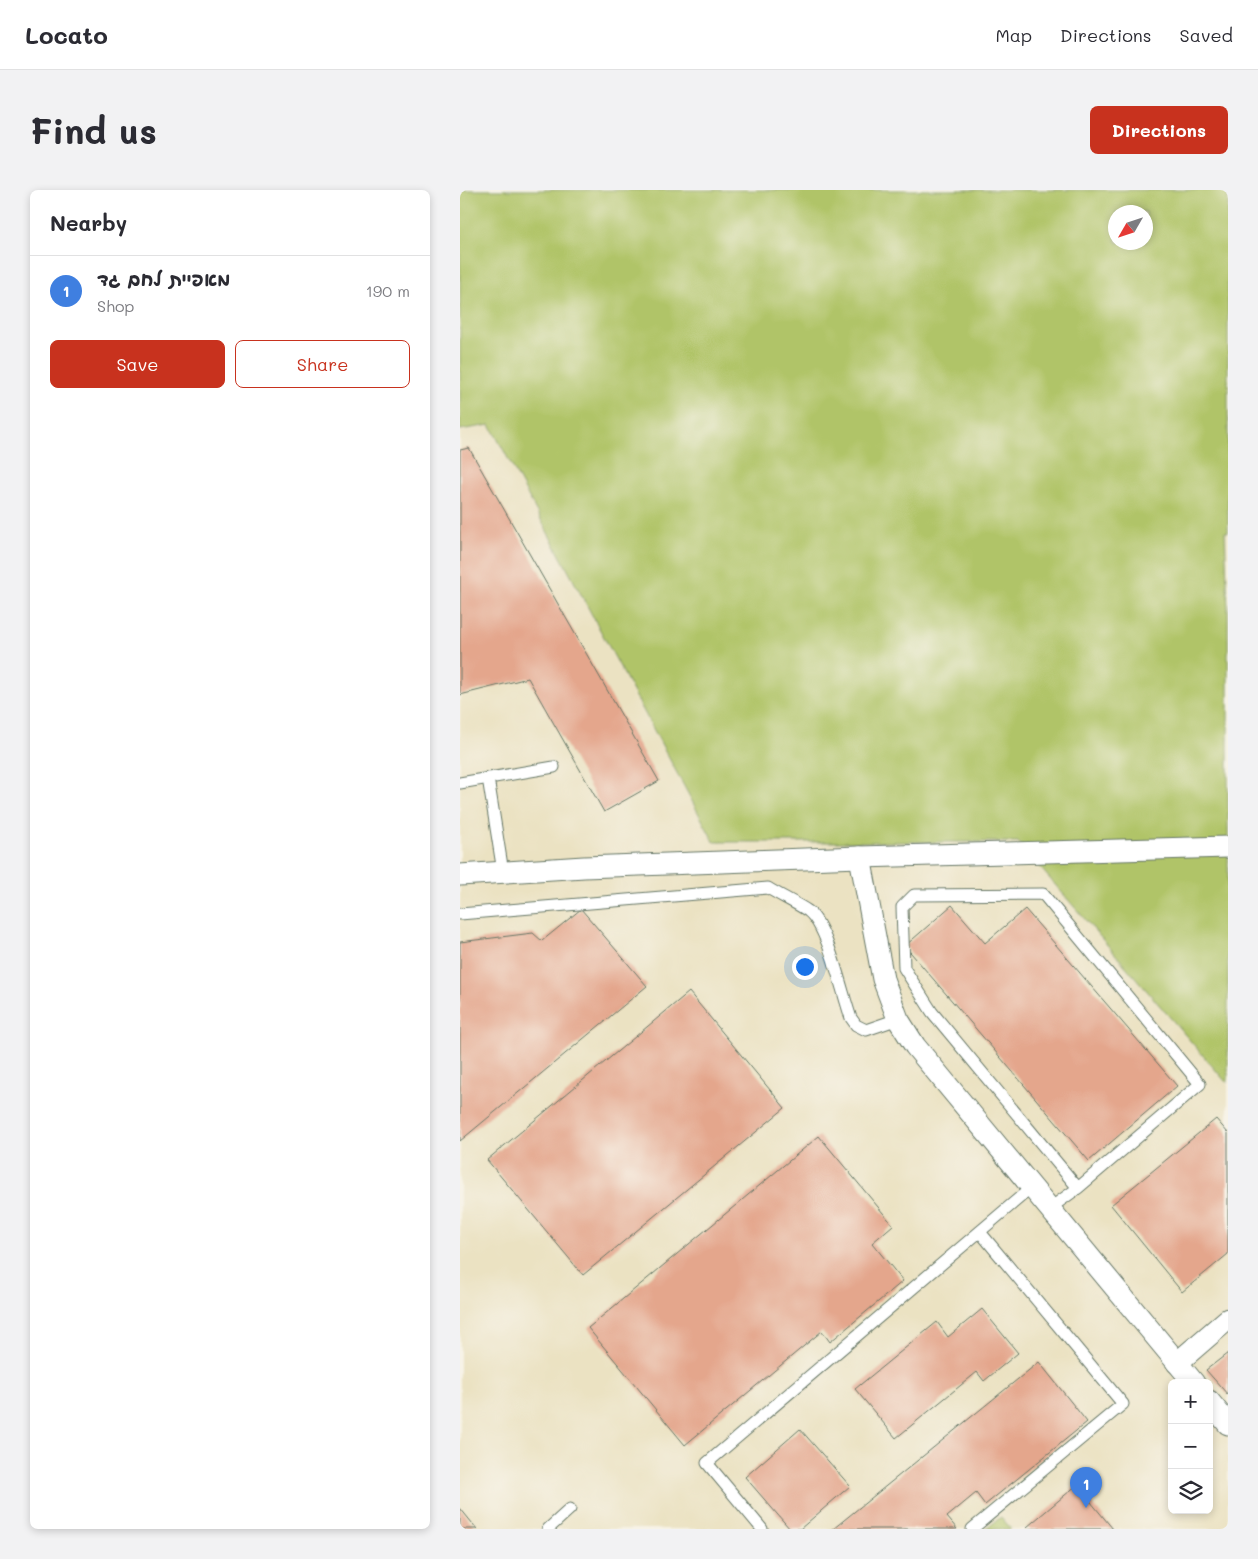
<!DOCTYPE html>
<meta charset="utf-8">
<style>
:root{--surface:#fff;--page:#f2f2f3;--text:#2b2b33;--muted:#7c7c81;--line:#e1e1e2;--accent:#c8321e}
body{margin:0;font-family:Mali,"Playpen Sans Hebrew",sans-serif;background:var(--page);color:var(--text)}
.controls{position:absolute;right:15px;bottom:15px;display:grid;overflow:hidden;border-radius:8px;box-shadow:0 2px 8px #0003}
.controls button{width:45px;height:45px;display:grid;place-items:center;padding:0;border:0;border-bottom:1px solid var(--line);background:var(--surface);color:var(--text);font:25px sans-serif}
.compass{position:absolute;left:648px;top:15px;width:45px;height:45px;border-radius:50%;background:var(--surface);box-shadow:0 2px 8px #0003;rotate:231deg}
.you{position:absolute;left:344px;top:776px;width:18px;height:18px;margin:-12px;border:4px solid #fff;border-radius:50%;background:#1a73e8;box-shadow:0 0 0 8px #1a73e833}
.badge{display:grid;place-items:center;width:32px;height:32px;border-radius:50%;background:var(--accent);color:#fff;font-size:16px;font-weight:700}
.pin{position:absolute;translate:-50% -41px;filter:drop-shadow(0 1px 2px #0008)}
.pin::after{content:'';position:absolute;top:26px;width:18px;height:15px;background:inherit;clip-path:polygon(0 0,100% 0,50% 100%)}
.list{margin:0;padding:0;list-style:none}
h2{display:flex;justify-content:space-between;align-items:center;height:65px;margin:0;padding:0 20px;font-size:21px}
h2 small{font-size:16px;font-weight:400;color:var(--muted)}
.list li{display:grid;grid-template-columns:32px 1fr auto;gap:15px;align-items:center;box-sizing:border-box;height:70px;padding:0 20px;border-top:1px solid var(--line)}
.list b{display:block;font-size:19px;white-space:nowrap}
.list p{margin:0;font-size:16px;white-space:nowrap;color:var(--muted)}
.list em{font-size:16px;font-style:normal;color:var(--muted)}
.actions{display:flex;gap:10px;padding:15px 20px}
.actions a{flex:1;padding:11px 0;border:1px solid var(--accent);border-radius:8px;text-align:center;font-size:18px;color:var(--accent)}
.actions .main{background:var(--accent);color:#fff}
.icon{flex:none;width:28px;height:28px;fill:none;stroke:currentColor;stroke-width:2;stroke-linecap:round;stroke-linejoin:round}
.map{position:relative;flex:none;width:768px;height:1339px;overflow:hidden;border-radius:8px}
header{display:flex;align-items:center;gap:30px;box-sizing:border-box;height:70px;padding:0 25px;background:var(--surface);border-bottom:1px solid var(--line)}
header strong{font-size:24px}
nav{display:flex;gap:28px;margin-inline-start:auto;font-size:18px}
.intro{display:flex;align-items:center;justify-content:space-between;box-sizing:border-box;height:120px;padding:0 30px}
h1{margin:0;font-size:35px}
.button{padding:12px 22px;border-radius:8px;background:var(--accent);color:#fff;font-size:18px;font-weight:700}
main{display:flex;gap:30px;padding:0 30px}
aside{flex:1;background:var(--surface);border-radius:8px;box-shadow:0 2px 8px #0003}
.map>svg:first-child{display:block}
.green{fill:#b0c468;stroke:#68804e;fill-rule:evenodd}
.building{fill:#e4a68c}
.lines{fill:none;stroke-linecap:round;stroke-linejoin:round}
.lane-casing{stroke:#676;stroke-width:13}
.street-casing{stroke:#676;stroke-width:23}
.lane{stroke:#fff;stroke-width:11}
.street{stroke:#fff;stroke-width:21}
</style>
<header>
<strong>Locato</strong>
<nav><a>Map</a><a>Directions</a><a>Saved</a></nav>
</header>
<div class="intro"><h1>Find us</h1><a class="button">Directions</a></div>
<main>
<aside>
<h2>Nearby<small></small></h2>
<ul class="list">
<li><span class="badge" style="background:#3f7fe0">1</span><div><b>מאפיית לחם גד</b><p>Shop</p></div><em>190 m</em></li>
</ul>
<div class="actions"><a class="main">Save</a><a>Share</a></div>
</aside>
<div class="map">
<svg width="768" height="1339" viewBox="0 0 768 1339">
<rect width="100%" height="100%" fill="#f7f3e8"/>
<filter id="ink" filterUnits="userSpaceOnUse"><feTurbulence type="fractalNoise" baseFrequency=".02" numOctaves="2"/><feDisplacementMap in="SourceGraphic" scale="10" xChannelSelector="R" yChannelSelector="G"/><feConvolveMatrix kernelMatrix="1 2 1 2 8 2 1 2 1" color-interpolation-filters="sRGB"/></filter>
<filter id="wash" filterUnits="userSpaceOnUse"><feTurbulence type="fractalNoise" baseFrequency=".0096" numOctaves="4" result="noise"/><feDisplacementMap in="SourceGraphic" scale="20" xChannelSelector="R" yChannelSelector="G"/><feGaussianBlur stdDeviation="1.12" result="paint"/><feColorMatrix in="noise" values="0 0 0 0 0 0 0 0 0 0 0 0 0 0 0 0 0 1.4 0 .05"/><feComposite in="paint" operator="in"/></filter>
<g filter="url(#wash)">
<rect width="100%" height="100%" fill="#ebe2c2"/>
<g class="green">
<path d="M0 0H768V342H765L768 421V891L766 892 558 652H254L30 235 0 240ZM656 22H686V52H656Z"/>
<polygon points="541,1327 551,1339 526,1339"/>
</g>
<g id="blocks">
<g class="building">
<polygon points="9,258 199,591 144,622 68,488 0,505 0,260"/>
<polygon points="492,715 525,753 565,719 717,896 629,971 445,756"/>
<polygon points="121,719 187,796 0,951 0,752 73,743 82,751"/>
<polygon points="229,802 325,918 123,1085 27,970"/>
<polygon points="756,929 768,943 768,1064 722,1102 651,1015"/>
<polygon points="359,946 433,1035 412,1053 443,1091 370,1152 362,1141 225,1255 128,1138"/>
<polygon points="522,1119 558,1163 524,1191 517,1182 436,1248 395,1199 477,1132 488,1147"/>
<polygon points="768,1163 768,1205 746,1180"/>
<polygon points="579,1172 627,1232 525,1315 516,1303 487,1327 497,1339 373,1339"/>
<polygon points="340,1239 390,1296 340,1339 330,1339 285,1287"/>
<polygon points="617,1295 653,1339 569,1339 567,1337"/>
<polygon points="0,1318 17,1339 0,1339"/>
</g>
</g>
</g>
<g filter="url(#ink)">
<use href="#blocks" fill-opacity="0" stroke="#676" stroke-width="1"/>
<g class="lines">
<defs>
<g id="lane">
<polyline points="28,588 43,682"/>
<polyline points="0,593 94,577"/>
<path d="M0 724 308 698C321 706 336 713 348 721 368 736 382 803 391 828L396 835 406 840 438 829"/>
<polyline points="589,1019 618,998 740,894 583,704 454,705 442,717 444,778 472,822 618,998"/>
<polyline points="88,1339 110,1319"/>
<polyline points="302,1339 247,1273 571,998"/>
<polyline points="512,1339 663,1214 520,1042"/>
</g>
<g id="street">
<polyline points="400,667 423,789 438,829 455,856 734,1193"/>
<polyline points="0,685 124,677 400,667 768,657"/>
<polyline points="717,1173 768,1129"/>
<polyline points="749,1211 768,1234"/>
</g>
</defs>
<use href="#lane" class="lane-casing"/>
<use href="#street" class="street-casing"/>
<use href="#lane" class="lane"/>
<use href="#street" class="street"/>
</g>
</g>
</svg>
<div class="controls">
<button>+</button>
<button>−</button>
<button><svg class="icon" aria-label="layers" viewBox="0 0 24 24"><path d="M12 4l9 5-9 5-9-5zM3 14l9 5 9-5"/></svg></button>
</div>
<svg class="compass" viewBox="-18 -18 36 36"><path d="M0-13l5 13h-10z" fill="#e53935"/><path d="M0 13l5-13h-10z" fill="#7c7c81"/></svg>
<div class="you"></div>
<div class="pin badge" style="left:626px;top:1318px;background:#3f7fe0">1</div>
</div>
</main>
